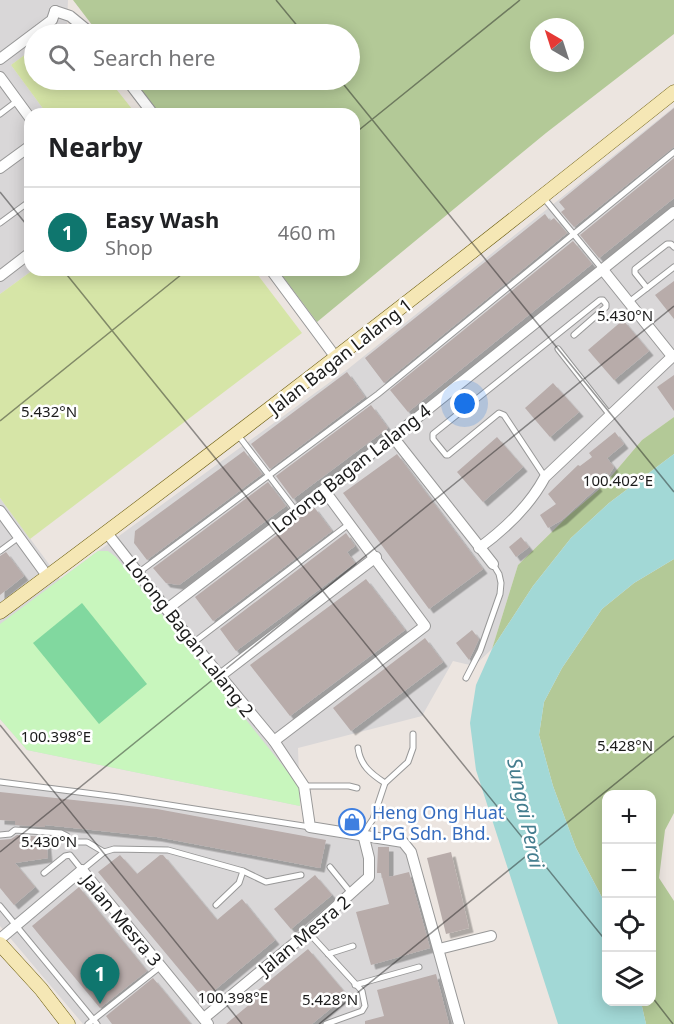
<!DOCTYPE html>
<meta charset="utf-8">
<style>
:root{--surface:#fff;--page:#f2f2f2;--text:#202124;--muted:#757577;--line:#e0e0e0;--accent:#0f766e}
body{margin:0;font-family:"Noto Sans",sans-serif;background:var(--page);color:var(--text)}
.controls{position:absolute;right:18px;bottom:18px;display:grid;overflow:hidden;border-radius:12px;box-shadow:0 3px 15px #0003}
.controls button{width:54px;height:54px;display:grid;place-items:center;padding:0;border:0;border-bottom:2px solid var(--line);background:var(--surface);color:var(--text);font:30px sans-serif}
.compass{position:absolute;left:530px;top:18px;width:54px;height:54px;border-radius:50%;background:var(--surface);box-shadow:0 3px 15px #0003;rotate:321deg}
.you{position:absolute;left:465px;top:404px;width:21px;height:21px;margin:-15px;border:4px solid #fff;border-radius:50%;background:#1a73e8;box-shadow:0 0 0 9px #1a73e833}
.badge{display:grid;place-items:center;width:39px;height:39px;border-radius:50%;background:var(--accent);color:#fff;font-size:20px;font-weight:700}
.pin{position:absolute;translate:-50% -50px;filter:drop-shadow(0 2px 3px #0008)}
.pin::after{content:'';position:absolute;top:32px;width:21px;height:18px;background:inherit;clip-path:polygon(0 0,100% 0,50% 100%)}
.list{margin:0;padding:0;list-style:none}
h2{display:flex;justify-content:space-between;align-items:center;height:78px;margin:0;padding:0 24px;font-size:26px}
h2 small{font-size:20px;font-weight:400;color:var(--muted)}
.list li{display:grid;grid-template-columns:39px 1fr auto;gap:18px;align-items:center;box-sizing:border-box;height:90px;padding:0 24px;border-top:2px solid var(--line)}
.list b{display:block;font-size:22px;white-space:nowrap}
.list p{margin:0;font-size:20px;white-space:nowrap;color:var(--muted)}
.list em{font-size:20px;font-style:normal;color:var(--muted)}
.icon{flex:none;width:33px;height:33px;fill:none;stroke:currentColor;stroke-width:2;stroke-linecap:round;stroke-linejoin:round}
.map{position:relative;flex:none;width:674px;height:1024px;overflow:hidden}
.search{position:absolute;background:var(--surface);box-shadow:0 3px 15px #0003;left:24px;top:24px;width:336px;height:66px;display:flex;align-items:center;gap:15px;box-sizing:border-box;padding:0 21px;border-radius:33px;color:var(--muted);font-size:22px}
.panel{position:absolute;background:var(--surface);box-shadow:0 3px 15px #0003;left:24px;top:108px;width:336px;height:168px;border-radius:18px}
.map>svg:first-child{display:block}
.residential{fill:#d9d7d8}
.grass{fill:#d6e5a7}
.forest{fill:#b3c997;fill-rule:evenodd}
.park{fill:#c8f6bd}
.pitch{fill:#81d89f}
.water{fill:#a2d8d6}
.building{fill:#b8acaa;filter:url(#shadow)}
.lines{fill:none;stroke-linecap:round;stroke-linejoin:round}
.lane-casing{stroke:#989898;stroke-width:7}
.street-casing{stroke:#989898;stroke-width:12}
.secondary-casing{stroke:#695a0a;stroke-width:15}
.lane{stroke:#fff;stroke-width:5}
.street{stroke:#fff;stroke-width:10}
.secondary{stroke:#f5e7b5;stroke-width:14}
.ticks{fill:none;stroke:#1b1b1b;stroke-width:1.5;stroke-opacity:0.45}
.labels{text-anchor:middle;dominant-baseline:central;stroke-width:5;stroke-linejoin:round;paint-order:stroke}
.street-label{font-size:18px;fill:#1b1b1b;stroke:#fff}
.shop-label{font-size:18px;fill:#366cbe;stroke:#fff;text-anchor:start}
.water-label{font-size:20px;font-style:italic;fill:#447d8e;stroke:#fff}
.ticks-label{font-size:15px;text-anchor:middle;fill:#1b1b1b;stroke:#fff;stroke-width:5;stroke-linejoin:round;paint-order:stroke}
</style>
<div class="map">
<svg width="674" height="1024" viewBox="0 0 674 1024">
<defs>
<filter id="shadow"><feDropShadow dx="4.5" dy="4.5" stdDeviation="0" flood-color="#0004"/></filter>
</defs>
<rect width="100%" height="100%" fill="#ece5e0"/>
<g class="residential">
<polygon points="0,0 68,0 67,24 53,34 34,34 34,48 11,65 47,114 30,114 30,270 33,270 0,294"/>
<polygon points="674,107 674,417 642,440 603,486 567,517 518,565 492,649 474,666 453,661 422,716 298,748 300,806 27,750 0,719 0,498 60,579 348,369"/>
<polygon points="0,778 402,843 411,855 454,1024 83,1024 0,926"/>
</g>
<g class="grass">
<polygon points="34,48 34,80 109,80 136,114 47,114 11,65"/>
<polygon points="33,270 254,270 302,333 30,539 0,498 0,294"/>
</g>
<g class="forest">
<path d="M73 0H674V34L546 133 317 322 278 270H354V114H160L133 80H350V34H99ZM539 27H575V63H539Z"/>
<polygon points="674,417 674,454 609,503 571,538 533,586 492,649 518,565 567,517 603,486 642,440"/>
<polygon points="674,559 674,813 665,830 659,878 674,901 674,1024 646,1024 641,1002 652,1002 652,794 606,794 606,905 576,848 553,786 539,735 544,702 562,668 602,609 634,583"/>
</g>
<polygon class="park" points="98,551 108,551 116,557 299,786 300,806 27,750 0,719 0,624"/>
<polygon class="pitch" points="82,603 147,684 99,724 33,643"/>
<polygon class="water" points="674,454 674,559 634,583 602,609 562,668 544,702 539,735 553,786 576,848 606,905 606,1002 641,1002 646,1024 558,1024 476,770 470,723 476,685 492,649 533,586 571,538 609,503"/>
<g class="building">
<polygon points="674,108 674,147 574,227 561,212 565,209 559,202"/>
<polygon points="674,158 674,198 599,258 580,235"/>
<polygon points="545,214 550,221 554,218 567,233 384,383 365,358"/>
<polygon points="573,241 592,264 408,412 390,390"/>
<polygon points="674,281 674,319 655,295"/>
<polygon points="623,320 649,351 614,380 588,350"/>
<polygon points="347,372 365,397 270,469 251,444"/>
<polygon points="674,375 674,411 657,387"/>
<polygon points="553,383 579,412 550,437 525,408"/>
<polygon points="371,405 388,428 293,499 276,476"/>
<polygon points="615,432 624,444 607,458 614,467 609,475 606,472 594,481 598,487 562,520 548,528 540,515 556,504 548,494 578,465 580,466 592,457 589,453"/>
<polygon points="497,437 523,467 483,502 457,472"/>
<polygon points="244,451 262,474 147,560 134,543 135,531"/>
<polygon points="397,454 483,569 429,609 343,493"/>
<polygon points="268,482 286,506 179,585 166,583 153,568"/>
<polygon points="314,507 332,531 213,621 195,597"/>
<polygon points="346,533 355,546 347,552 355,563 236,651 220,629"/>
<polygon points="521,537 529,547 516,557 509,547"/>
<polygon points="6,552 24,576 0,595 0,556"/>
<polygon points="366,579 405,630 290,716 250,665"/>
<polygon points="472,630 479,639 469,660 456,643"/>
<polygon points="425,638 443,662 351,731 333,708"/>
<polygon points="0,792 157,809 326,840 320,868 157,837 45,825 45,827 15,825 15,821 0,820"/>
<polygon points="17,835 46,837 48,858 15,863 35,887 14,905 0,888 0,840 11,839"/>
<polygon points="378,847 389,847 389,877 409,872 430,948 371,965 356,912 389,904 381,873 377,873"/>
<polygon points="451,852 469,928 446,934 427,858"/>
<polygon points="120,855 137,874 160,855 163,855 217,920 242,899 275,940 204,999 98,872"/>
<polygon points="315,875 332,895 291,929 274,909"/>
<polygon points="79,887 147,971 100,1008 32,926"/>
<polygon points="308,949 347,995 312,1024 226,1024 250,1004 247,999"/>
<polygon points="436,974 449,1024 365,1024 365,1021 384,1016 377,990"/>
<polygon points="153,978 191,1024 112,1024 106,1016"/>
</g>
<g class="lines">
<defs>
<g id="lane">
<polyline points="0,114 17,101"/>
<polyline points="543,197 603,270"/>
<polyline points="0,223 30,201"/>
<polyline points="647,288 635,273 635,269 667,244 671,244 674,247"/>
<polyline points="629,302 674,267"/>
<polyline points="558,349 609,414"/>
<polyline points="238,435 296,511"/>
<polyline points="545,477 504,415 499,413 448,455 446,455 433,439 433,434 600,300 603,300 606,304 606,307 574,335"/>
<polyline points="0,551 19,537"/>
<polyline points="138,573 378,394 674,152"/>
<polyline points="193,643 349,524"/>
<polyline points="466,678 480,651 500,594 501,583 499,574 493,564"/>
<path d="M358 748C360 765 371 774 385 783"/>
<polyline points="0,782 118,797 310,827"/>
<polyline points="304,786 349,786 357,788"/>
<polyline points="363,834 373,819 385,783 408,762 413,748 413,734"/>
<polyline points="0,835 10,834 15,830 61,833 67,836 69,842 87,842 104,852"/>
<polyline points="330,867 351,893"/>
<polyline points="44,873 65,856 70,855 82,870 104,852 114,849 168,850 243,871 266,882 301,875"/>
<polyline points="216,905 239,883 243,871"/>
<polyline points="0,906 97,1024"/>
<polyline points="308,932 362,991 365,1006 362,1011 326,1024"/>
<polyline points="328,954 353,946"/>
<polyline points="355,985 419,967"/>
<polyline points="88,1024 161,966"/>
</g>
<g id="street">
<polyline points="55,11 70,16 92,34"/>
<polyline points="0,59 52,20 55,11"/>
<polyline points="0,77 30,118"/>
<polyline points="127,80 153,114"/>
<polyline points="0,168 30,146"/>
<polyline points="271,270 337,359"/>
<polyline points="603,270 672,356"/>
<polyline points="0,276 30,253"/>
<polyline points="393,437 493,564"/>
<polyline points="0,511 48,577"/>
<polyline points="107,533 193,643 274,741 304,786 310,827 403,842 411,852 459,1024"/>
<path d="M479 548C505 529 530 505 545 477L674 355"/>
<polyline points="167,609 393,437 674,212"/>
<polyline points="220,676 376,557"/>
<polyline points="274,741 425,626 324,490"/>
<polyline points="0,939 82,870 208,1024"/>
<polyline points="439,949 491,936"/>
<polyline points="204,1018 308,932 369,877 369,858 363,834"/>
</g>
<g id="secondary">
<path d="M0 612C228 443 452 269 674 92"/>
<polyline points="0,944 41,989 68,1024"/>
</g>
</defs>
<use href="#lane" class="lane-casing"/>
<use href="#street" class="street-casing"/>
<use href="#secondary" class="secondary-casing"/>
<use href="#lane" class="lane"/>
<use href="#street" class="street"/>
<use href="#secondary" class="secondary"/>
</g>
<path class="ticks" d="M276 0 304 34M340 80 674 492M354 134 520 0M0 192 30 229M63 270 606 941M0 421 187 270M0 725 242 1024M0 852 674 306M652 997 673 1024M319 1024 674 736"/>
<defs>
<symbol id="shop-ring" viewBox="-11 -11 22 22"><circle r="9.5" fill="#fff" stroke="#3f7fe0" stroke-width="1.5"/><path d="M-5-2.5h2.3a2.7 3.5 0 0 1 5.4 0H5L5.5 6h-11ZM-1.5-2.5h3a1.5 2.3 0 0 0-3 0Z" fill="#3f7fe0"/></symbol>
</defs>
<g fill-rule="evenodd">
<use href="#shop-ring" x="337" y="807" width="30" height="30"/>
</g>
<g class="labels">
<g class="street-label">
<text transform="translate(340 356) rotate(-38)">Jalan Bagan Lalang 1</text>
<text transform="translate(351 468) rotate(-38)">Lorong Bagan Lalang 4</text>
<text transform="translate(190 637) rotate(52)">Lorong Bagan Lalang 2</text>
<text transform="translate(122 920) rotate(50)">Jalan Mesra 3</text>
<text transform="translate(304 935) rotate(-40)">Jalan Mesra 2</text>
</g>
<g class="shop-label">
<text x="372" y="812">Heng Ong Huat<tspan x="372" dy="21">LPG Sdn. Bhd.</tspan></text>
</g>
<g class="water-label">
<text transform="translate(526 813) rotate(78)">Sungai Perai</text>
</g>
</g>
<g class="ticks-label">
<text x="625" y="321">5.430°N</text>
<text x="49" y="417">5.432°N</text>
<text x="618" y="486">100.402°E</text>
<text x="56" y="742">100.398°E</text>
<text x="625" y="751">5.428°N</text>
<text x="49" y="847">5.430°N</text>
<text x="233" y="1003">100.398°E</text>
<text x="330" y="1005">5.428°N</text>
</g>
</svg>
<div class="controls">
<button>+</button>
<button>−</button>
<button><svg class="icon" aria-label="locate" viewBox="0 0 24 24"><circle cx="12" cy="12" r="6"/><path d="M12 2v4M12 18v4M2 12h4M18 12h4"/></svg></button>
<button><svg class="icon" aria-label="layers" viewBox="0 0 24 24"><path d="M12 4l9 5-9 5-9-5zM3 14l9 5 9-5"/></svg></button>
</div>
<svg class="compass" viewBox="-18 -18 36 36"><path d="M0-13l5 13h-10z" fill="#e53935"/><path d="M0 13l5-13h-10z" fill="#757577"/></svg>
<div class="you"></div>
<div class="pin badge" style="left:100px;top:1004px">1</div>
<div class="search"><svg class="icon" aria-label="search" viewBox="0 0 24 24"><circle cx="10" cy="10" r="6"/><path d="M15 15l6 6"/></svg>Search here</div>
<section class="panel">
<h2>Nearby<small></small></h2>
<ul class="list">
<li><span class="badge">1</span><div><b>Easy Wash</b><p>Shop</p></div><em>460 m</em></li>
</ul>
</section>
</div>
